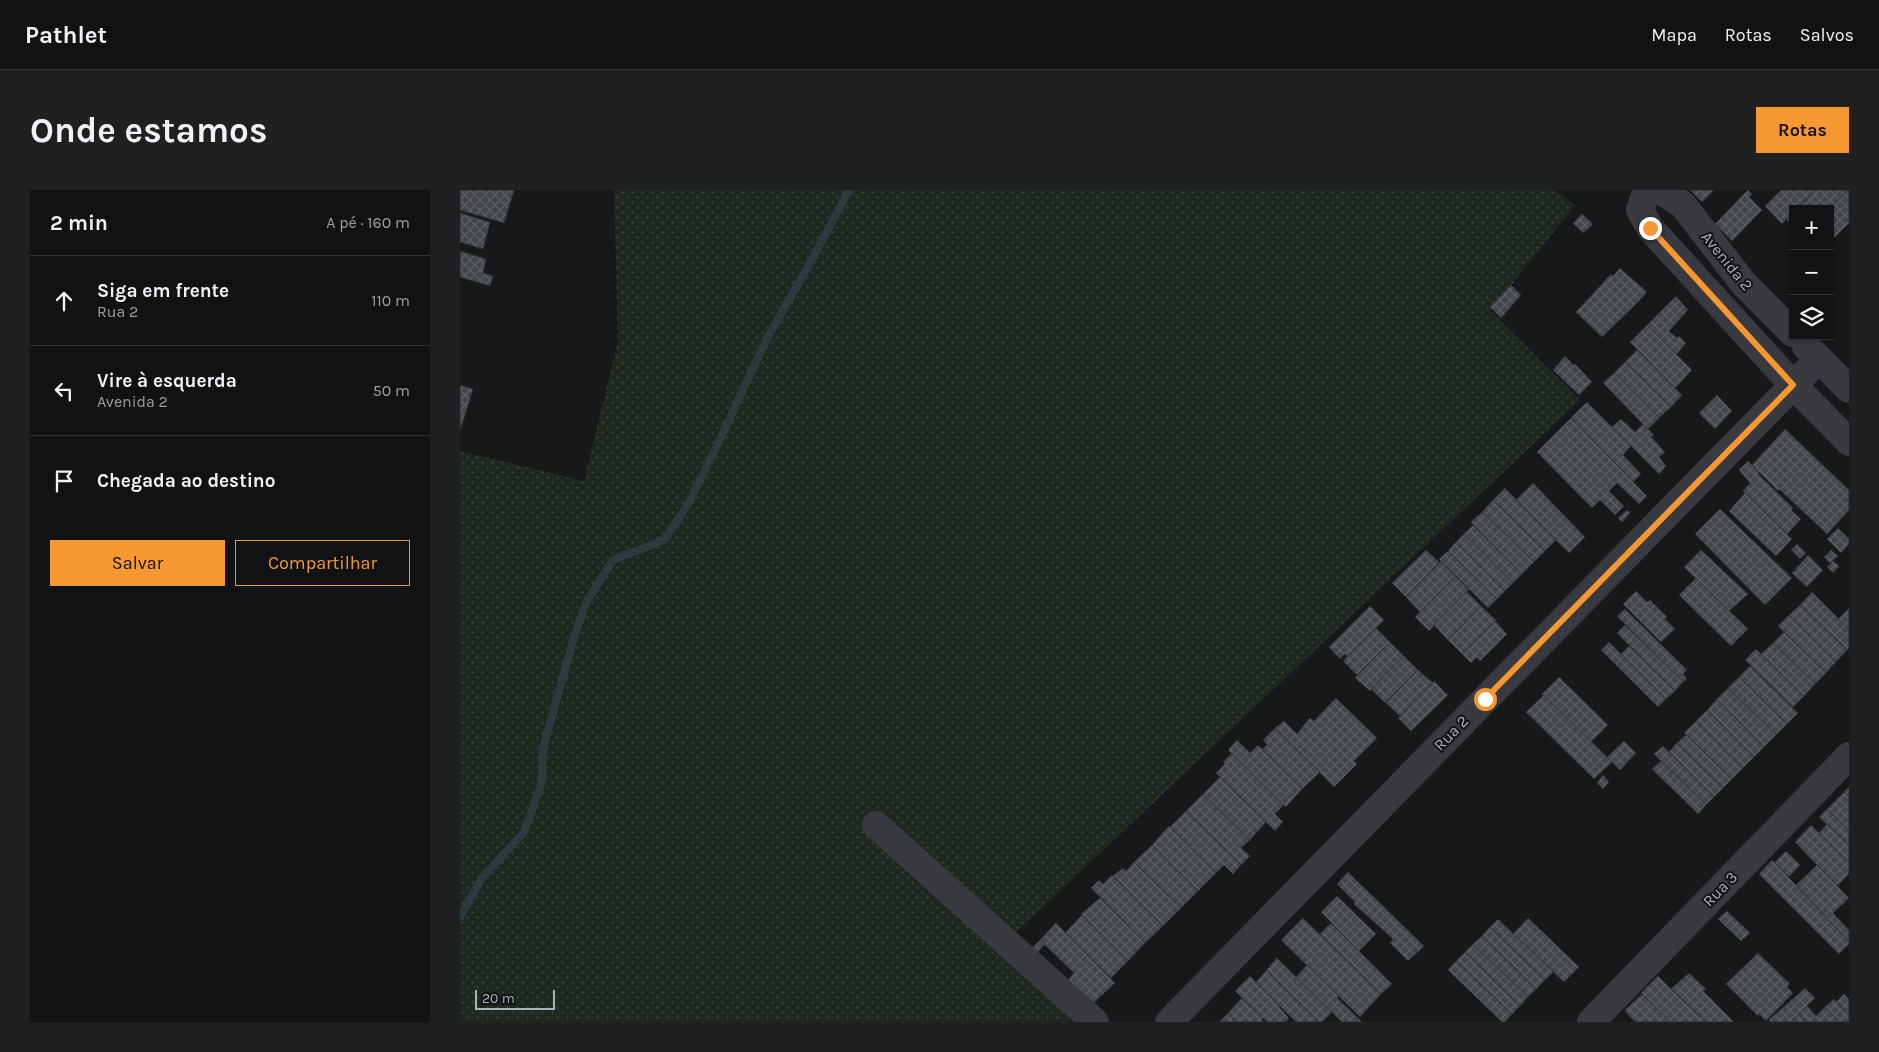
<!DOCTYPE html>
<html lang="pt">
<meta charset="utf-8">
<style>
:root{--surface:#111214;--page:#1e2022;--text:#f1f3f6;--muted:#9c9ea0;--line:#303234;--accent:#f79732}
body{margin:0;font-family:Karla,sans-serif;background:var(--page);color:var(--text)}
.controls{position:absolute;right:15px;top:15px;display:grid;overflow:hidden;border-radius:0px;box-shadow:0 1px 4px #0004}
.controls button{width:45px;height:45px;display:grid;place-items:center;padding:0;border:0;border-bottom:1px solid var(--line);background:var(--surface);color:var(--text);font:25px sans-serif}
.scale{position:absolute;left:15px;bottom:12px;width:80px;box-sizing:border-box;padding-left:5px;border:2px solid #a9b1ba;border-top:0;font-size:14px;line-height:18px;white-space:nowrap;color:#a9b1ba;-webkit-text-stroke:4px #121315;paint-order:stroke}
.stop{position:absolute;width:15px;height:15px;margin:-11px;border:4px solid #f79732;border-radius:50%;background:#fff}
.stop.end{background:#f79732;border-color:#fff;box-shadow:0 1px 5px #0008}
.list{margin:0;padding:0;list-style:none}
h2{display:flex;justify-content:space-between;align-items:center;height:65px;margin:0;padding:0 20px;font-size:21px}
h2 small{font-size:16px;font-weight:400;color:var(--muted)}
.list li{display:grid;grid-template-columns:32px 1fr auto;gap:15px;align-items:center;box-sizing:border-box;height:90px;padding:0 20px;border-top:1px solid var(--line)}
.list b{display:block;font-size:19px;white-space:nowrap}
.list p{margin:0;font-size:16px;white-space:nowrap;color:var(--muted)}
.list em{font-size:16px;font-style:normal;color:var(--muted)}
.actions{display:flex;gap:10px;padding:15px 20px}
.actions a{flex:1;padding:11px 0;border:1px solid var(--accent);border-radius:0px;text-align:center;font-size:18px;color:var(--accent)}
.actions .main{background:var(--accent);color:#111}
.icon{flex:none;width:28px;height:28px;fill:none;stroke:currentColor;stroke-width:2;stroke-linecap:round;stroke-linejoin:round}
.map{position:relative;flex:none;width:1389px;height:832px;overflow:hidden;border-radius:0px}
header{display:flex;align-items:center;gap:30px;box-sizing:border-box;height:70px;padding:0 25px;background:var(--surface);border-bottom:1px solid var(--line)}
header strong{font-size:24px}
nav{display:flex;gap:28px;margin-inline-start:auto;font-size:18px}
.intro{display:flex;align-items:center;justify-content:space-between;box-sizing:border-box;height:120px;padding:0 30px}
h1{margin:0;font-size:35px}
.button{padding:12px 22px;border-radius:0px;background:var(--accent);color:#111;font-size:18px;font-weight:700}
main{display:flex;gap:30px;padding:0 30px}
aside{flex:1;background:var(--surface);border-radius:0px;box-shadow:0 1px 4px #0004}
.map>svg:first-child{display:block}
.grass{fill:url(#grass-dots)}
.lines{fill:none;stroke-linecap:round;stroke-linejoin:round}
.stream{stroke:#2d393e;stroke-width:8}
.building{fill:url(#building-cross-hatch);stroke:#313236}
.minor{stroke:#383a3f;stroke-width:28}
.route{stroke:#f79732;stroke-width:6}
.labels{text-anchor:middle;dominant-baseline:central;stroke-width:4;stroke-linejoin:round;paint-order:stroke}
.street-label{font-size:16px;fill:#a9b1ba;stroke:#121315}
</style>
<header>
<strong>Pathlet</strong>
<nav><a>Mapa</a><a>Rotas</a><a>Salvos</a></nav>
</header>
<div class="intro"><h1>Onde estamos</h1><a class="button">Rotas</a></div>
<main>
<aside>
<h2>2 min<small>A pé · 160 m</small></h2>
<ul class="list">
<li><svg class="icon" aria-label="ahead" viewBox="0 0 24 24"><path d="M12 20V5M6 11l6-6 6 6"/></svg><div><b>Siga em frente</b><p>Rua 2</p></div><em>110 m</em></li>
<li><svg class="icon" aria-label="left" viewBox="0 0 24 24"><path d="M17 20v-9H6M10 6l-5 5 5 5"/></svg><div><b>Vire à esquerda</b><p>Avenida 2</p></div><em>50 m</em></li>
<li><svg class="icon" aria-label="arrive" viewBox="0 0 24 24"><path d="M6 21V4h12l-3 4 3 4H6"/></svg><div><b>Chegada ao destino</b></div></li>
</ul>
<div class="actions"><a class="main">Salvar</a><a>Compartilhar</a></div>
</aside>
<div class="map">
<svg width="1389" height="832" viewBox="0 0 1389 832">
<defs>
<pattern id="grass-dots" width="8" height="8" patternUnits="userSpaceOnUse" patternTransform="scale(1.25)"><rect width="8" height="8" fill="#1f281f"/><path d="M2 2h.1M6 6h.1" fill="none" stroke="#3d453d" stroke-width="1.8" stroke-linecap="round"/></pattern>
<pattern id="building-cross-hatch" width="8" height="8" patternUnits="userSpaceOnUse" patternTransform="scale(1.25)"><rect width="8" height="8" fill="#43464a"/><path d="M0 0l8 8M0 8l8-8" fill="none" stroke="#5b5e62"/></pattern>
</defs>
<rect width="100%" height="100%" fill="#17181a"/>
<polygon class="grass" points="154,0 1095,0 1115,15 1031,121 1120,210 546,752 612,832 0,832 0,261 124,291 158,152"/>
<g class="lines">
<polyline class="stream" points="0,727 22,688 64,642 82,592 83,558 115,444 127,411 153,370 204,350 227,316 258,254 306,150 350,73 389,0"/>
</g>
<g class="building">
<polygon points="0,0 54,0 44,33 0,20"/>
<polygon points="1230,0 1254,0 1242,12"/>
<polygon points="1288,0 1292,4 1289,7 1302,20 1272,51 1255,34"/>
<polygon points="1321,0 1355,0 1337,19 1333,19 1333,23 1322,34 1305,16"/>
<polygon points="1355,0 1389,0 1370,19 1337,19"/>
<polygon points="1389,0 1389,33 1370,52 1370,19"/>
<polygon points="0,23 30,32 23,59 0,52"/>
<polygon points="1333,23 1333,36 1326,29"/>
<polygon points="1122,24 1133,34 1123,43 1113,33"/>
<polygon points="0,61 26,69 23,83 33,86 30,96 0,87"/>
<polygon points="1160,78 1187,102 1179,111 1142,147 1116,122 1151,84 1153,86"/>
<polygon points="1051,95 1061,105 1041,128 1030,117"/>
<polygon points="1216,106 1228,120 1209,141 1217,148 1219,146 1226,153 1216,165 1187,135"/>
<polygon points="1187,135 1232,180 1215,198 1170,152"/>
<polygon points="1177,160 1222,205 1211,217 1165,172"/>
<polygon points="1105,166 1114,175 1115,174 1132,192 1119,205 1093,180"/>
<polygon points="1165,172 1211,217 1199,228 1154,183"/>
<polygon points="1154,183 1199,228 1188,239 1143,193"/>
<polygon points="0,195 13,199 0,241"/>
<polygon points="1257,205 1272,221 1255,239 1239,223"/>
<polygon points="1127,212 1171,256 1163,265 1181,284 1173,292 1111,228"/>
<polygon points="1111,228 1187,306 1179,314 1157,293 1149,301 1164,316 1155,325 1140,310 1132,318 1077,262"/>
<polygon points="1161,229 1175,242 1183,234 1194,245 1191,247 1205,262 1199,267 1206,276 1199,284 1152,237"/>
<polygon points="1325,239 1389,300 1389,320 1367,344 1319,299 1318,301 1292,275"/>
<polygon points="1288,271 1299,282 1298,284 1333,318 1331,320 1341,329 1327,344 1283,301 1290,293 1279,280"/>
<polygon points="1073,293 1125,347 1109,363 1056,310"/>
<polygon points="1045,298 1096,350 1085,361 1033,310"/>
<polygon points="1285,303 1332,349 1316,366 1269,321"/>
<polygon points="1033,310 1085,361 1074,372 1022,322"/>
<polygon points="1260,319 1332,388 1305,415 1235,344"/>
<polygon points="1167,320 1170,323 1162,332 1158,328"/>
<polygon points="1022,322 1074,372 1062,384 1011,332"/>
<polygon points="1013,335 1062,384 1053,393 1004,344"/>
<polygon points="1378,338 1389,349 1389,354 1381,363 1367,349"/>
<polygon points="1004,344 1053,393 1045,401 996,352"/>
<polygon points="996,352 1045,401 1037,409 988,361"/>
<polygon points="1337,354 1346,363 1340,369 1331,360"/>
<polygon points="966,360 979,372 946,407 932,393"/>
<polygon points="1241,360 1288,404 1269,421 1224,377"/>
<polygon points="1371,360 1378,366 1370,373 1364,367"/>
<polygon points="988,361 1037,409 1028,418 979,369"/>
<polygon points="1348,365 1363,380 1347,397 1332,383"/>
<polygon points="981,371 995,386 960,422 946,407"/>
<polygon points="1373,371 1379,376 1373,383 1367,377"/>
<polygon points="995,386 1009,400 969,441 955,427"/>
<polygon points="1236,388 1288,439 1271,456 1219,405"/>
<polygon points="1176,401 1187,412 1190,410 1207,427 1205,429 1215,439 1201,452 1163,414"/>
<polygon points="1007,402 1021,416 988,450 974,435"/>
<polygon points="1352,402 1389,439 1389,458 1387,460 1340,415"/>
<polygon points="1340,415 1387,460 1376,472 1329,425"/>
<polygon points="910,416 924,430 887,467 885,464 880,469 869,457"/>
<polygon points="1021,416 1036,430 1002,464 988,450"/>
<polygon points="1389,418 1389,439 1378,429"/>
<polygon points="1165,419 1227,480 1223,484 1227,489 1223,492 1157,426"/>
<polygon points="1329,425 1376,472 1366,483 1318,436"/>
<polygon points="1035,431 1047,444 1020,471 1017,467 1011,473 1002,464"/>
<polygon points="1165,435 1223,492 1215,501 1157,443"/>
<polygon points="916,438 930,452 897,485 883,471"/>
<polygon points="1324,442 1366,483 1355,494 1313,453"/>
<polygon points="930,452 944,466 910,501 895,488"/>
<polygon points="1149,452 1206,509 1198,517 1141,460"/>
<polygon points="1313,453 1355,494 1344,506 1301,464"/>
<polygon points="1169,456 1215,501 1206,509 1161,464"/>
<polygon points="1296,459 1344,506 1333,517 1285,470"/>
<polygon points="944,466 958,480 925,513 911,499"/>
<polygon points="1290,476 1338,523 1327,534 1279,487"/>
<polygon points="958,480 973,493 940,526 926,513"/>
<polygon points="1099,487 1148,535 1131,552 1082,504"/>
<polygon points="1279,487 1327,534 1316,545 1268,498"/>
<polygon points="974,491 988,505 951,541 938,528"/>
<polygon points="1268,498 1316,545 1304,557 1257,509"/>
<polygon points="1084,505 1152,572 1134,589 1066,522"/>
<polygon points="876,508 917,548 894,571 897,574 874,597 815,538 824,531 837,544 850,528 854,531"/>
<polygon points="1257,509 1304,557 1294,567 1247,520"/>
<polygon points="1247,520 1294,567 1283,578 1236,531"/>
<polygon points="1236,531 1283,578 1272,589 1224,543"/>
<polygon points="815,538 860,582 842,599 802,559 807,555 803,550"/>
<polygon points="1226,545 1272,589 1263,598 1217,553"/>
<polygon points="777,550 790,563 798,555 842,599 826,617 768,560"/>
<polygon points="1164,551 1176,563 1160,580 1147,567"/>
<polygon points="1217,553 1263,598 1254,607 1209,562"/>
<polygon points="1203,556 1254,607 1246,615 1194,564"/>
<polygon points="772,563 824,615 815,624 823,632 815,641 756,583 765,574 763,572"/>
<polygon points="1201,571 1246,615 1238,624 1192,579"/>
<polygon points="1143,585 1149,592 1143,599 1137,593"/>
<polygon points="760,587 806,632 790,650 743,604"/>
<polygon points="1389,597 1389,607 1384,602"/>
<polygon points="1384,602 1389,607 1389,640 1367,619"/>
<polygon points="743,604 790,650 781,658 790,666 781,675 726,621"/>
<polygon points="1367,619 1389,640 1389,655 1359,627"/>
<polygon points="726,621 781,675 773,684 764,675 756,683 710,637"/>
<polygon points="1367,634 1389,655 1389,673 1359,643"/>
<polygon points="1351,635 1389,673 1389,684 1377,696 1335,652"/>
<polygon points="709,636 756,683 738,701 692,655"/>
<polygon points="692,655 738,701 721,718 674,672"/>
<polygon points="1326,661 1340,675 1329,687 1314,673"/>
<polygon points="1312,670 1389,751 1389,754 1379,764 1299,684"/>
<polygon points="674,672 721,718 703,736 653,686 663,678 666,681"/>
<polygon points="1357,675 1389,708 1373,723 1389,740 1389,751 1336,695"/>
<polygon points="888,682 964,756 948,771 930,753 933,749 894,714 895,712 877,694"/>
<polygon points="652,685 703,736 685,753 631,698 639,690 643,694"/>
<polygon points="877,706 916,744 899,761 861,722"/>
<polygon points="640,708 685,753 668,771 621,724"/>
<polygon points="1267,721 1290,743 1281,751 1258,729"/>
<polygon points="622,725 668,771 651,788 605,743"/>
<polygon points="843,728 921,804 900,827 821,750"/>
<polygon points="1068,728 1119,777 1104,792 1053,744"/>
<polygon points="1038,729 1093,782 1085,790 1030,737"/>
<polygon points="596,733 655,793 630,816 605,793 614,783 580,750"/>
<polygon points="871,733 932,794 921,804 860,744"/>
<polygon points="1030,737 1085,790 1076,799 1022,746"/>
<polygon points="1022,746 1076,799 1068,807 1013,754"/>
<polygon points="580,750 585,754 575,765 569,761"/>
<polygon points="1013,754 1068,807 1060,816 1005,762"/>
<polygon points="1005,762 1060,816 1052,824 996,771"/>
<polygon points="1298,763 1330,794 1327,797 1333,803 1306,831 1299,824 1298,826 1266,794"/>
<polygon points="817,768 872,822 862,832 859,832 806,780"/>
<polygon points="996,771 1052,824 1045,832 1042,832 988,780"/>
<polygon points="847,775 879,806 877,808 902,832 882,832 836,787"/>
<polygon points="807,780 813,787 859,832 836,832 796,792"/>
<polygon points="1229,783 1246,799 1243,801 1274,832 1246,832 1211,799"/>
<polygon points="790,786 820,816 819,817 829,828 826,832 807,832 775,801"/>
<polygon points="1198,786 1211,799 1246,832 1211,832 1181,803"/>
<polygon points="1345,798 1355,808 1331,832 1310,832 1309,830"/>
<polygon points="1182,804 1197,818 1211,832 1176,832 1170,827 1165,820"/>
<polygon points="1384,804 1389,809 1389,825 1376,812"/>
<polygon points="782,808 803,828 801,830 804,832 777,832 768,823"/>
<polygon points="1374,809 1389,825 1389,832 1380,832 1365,817"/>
<polygon points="1347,816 1356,826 1365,817 1380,832 1346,832 1339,824"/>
<polygon points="768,823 777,832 759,832"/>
<polygon points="1339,824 1346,832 1331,832"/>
</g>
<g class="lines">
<g class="minor">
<polyline points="1194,0 1185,5 1180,20 1190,38 1333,195 1389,252"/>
<polyline points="1200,0 1223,15 1284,94 1333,143"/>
<polyline points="1346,156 1389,199"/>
<polyline points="416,635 635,832"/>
<polyline points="709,832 1359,169"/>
<polyline points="1131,832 1389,566"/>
</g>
</g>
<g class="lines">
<polyline class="route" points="1025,509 1333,195 1190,38"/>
</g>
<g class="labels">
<g class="street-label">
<text transform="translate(1267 71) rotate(51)">Avenida 2</text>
<text transform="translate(991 543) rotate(-46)">Rua 2</text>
<text transform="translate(1260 699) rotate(-46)">Rua 3</text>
</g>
</g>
</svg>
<div class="controls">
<button>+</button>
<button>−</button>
<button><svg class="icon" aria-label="layers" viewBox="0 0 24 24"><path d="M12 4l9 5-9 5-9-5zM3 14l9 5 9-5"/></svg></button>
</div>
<div class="scale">20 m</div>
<div class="stop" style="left:1025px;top:509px"></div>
<div class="stop end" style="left:1190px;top:38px"></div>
</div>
</main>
